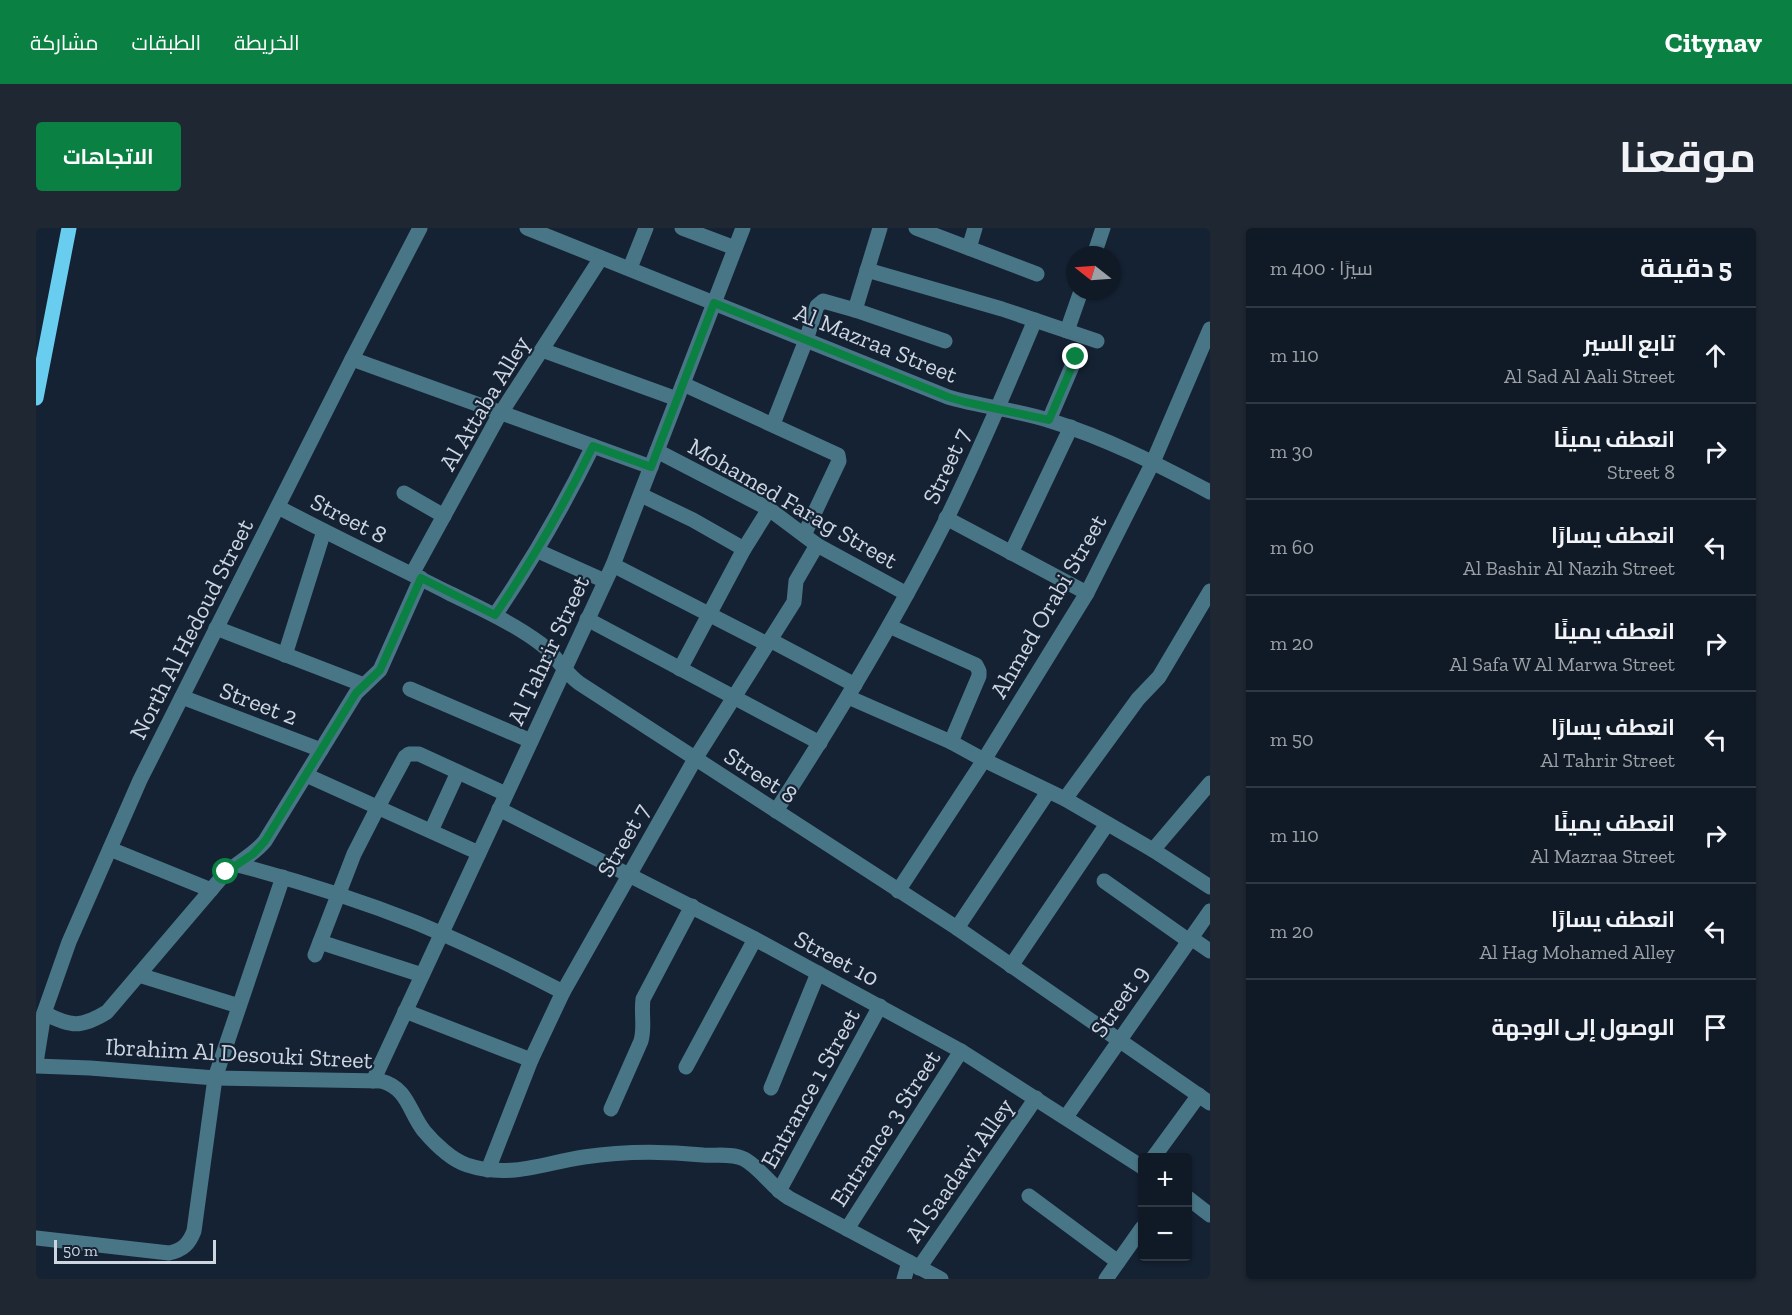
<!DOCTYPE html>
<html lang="ar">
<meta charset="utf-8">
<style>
:root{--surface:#101a26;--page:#1e2732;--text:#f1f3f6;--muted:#9ca1a7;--line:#303843;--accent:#0b8043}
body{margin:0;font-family:"Zilla Slab",Cairo,serif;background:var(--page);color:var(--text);direction:rtl}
.controls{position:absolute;right:18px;bottom:18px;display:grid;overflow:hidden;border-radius:6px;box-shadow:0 2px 4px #0004}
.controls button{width:54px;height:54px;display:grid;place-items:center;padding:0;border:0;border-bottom:2px solid var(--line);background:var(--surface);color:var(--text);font:30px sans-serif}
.compass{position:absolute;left:1030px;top:18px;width:54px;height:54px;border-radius:50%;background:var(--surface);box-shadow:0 2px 4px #0004;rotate:287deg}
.scale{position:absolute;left:18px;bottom:15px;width:162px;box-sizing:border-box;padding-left:6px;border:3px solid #cdd5e1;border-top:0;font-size:16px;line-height:21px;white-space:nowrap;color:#cdd5e1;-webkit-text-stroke:4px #152233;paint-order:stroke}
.stop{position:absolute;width:18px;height:18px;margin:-14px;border:4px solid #0b8043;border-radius:50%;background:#fff}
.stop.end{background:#0b8043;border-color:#fff;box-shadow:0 2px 6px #0008}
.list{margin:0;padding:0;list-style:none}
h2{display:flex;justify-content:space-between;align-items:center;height:78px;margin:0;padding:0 24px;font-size:26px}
h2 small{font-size:20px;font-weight:400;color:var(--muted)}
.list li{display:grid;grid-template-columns:39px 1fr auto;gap:18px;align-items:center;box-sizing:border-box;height:96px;padding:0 24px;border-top:2px solid var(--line)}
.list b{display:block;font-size:22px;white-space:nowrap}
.list p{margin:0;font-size:20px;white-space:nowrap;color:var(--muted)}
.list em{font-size:20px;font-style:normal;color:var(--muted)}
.icon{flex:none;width:33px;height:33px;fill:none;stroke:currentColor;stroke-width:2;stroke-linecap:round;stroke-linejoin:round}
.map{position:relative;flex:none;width:1174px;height:1051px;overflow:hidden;direction:ltr;border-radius:6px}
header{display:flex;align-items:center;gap:36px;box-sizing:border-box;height:84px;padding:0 30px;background:var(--accent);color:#fff}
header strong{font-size:28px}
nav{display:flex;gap:33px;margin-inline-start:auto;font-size:21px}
.intro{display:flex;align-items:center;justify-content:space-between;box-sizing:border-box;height:144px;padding:0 36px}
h1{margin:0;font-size:42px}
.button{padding:15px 27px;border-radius:6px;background:var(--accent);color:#fff;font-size:21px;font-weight:700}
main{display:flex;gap:36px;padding:0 36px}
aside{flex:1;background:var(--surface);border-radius:6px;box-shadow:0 2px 4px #0004}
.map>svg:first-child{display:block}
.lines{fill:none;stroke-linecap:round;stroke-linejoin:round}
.minor{stroke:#497686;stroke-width:15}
.major{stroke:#69cdef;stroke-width:15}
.route{stroke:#0b8043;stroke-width:8}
.labels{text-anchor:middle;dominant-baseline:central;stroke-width:4.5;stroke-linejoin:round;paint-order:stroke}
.street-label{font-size:24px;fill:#cdd5e1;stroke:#152233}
</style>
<header>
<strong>Citynav</strong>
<nav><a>الخريطة</a><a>الطبقات</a><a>مشاركة</a></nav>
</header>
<div class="intro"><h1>موقعنا</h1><a class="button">الاتجاهات</a></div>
<main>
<aside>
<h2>5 دقيقة<small>سيرًا · 400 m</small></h2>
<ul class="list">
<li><svg class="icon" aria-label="ahead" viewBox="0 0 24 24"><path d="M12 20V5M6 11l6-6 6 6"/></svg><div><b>تابع السير</b><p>Al Sad Al Aali Street</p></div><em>110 m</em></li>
<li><svg class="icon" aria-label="right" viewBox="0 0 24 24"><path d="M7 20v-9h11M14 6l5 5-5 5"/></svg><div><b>انعطف يمينًا</b><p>Street 8</p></div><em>30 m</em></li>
<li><svg class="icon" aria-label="left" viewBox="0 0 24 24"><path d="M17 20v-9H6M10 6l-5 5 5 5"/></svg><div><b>انعطف يسارًا</b><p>Al Bashir Al Nazih Street</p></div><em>60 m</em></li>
<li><svg class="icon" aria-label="right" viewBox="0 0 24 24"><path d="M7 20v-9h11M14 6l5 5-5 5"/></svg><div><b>انعطف يمينًا</b><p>Al Safa W Al Marwa Street</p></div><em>20 m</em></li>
<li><svg class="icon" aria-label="left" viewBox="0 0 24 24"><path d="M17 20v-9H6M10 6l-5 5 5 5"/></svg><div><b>انعطف يسارًا</b><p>Al Tahrir Street</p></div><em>50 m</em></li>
<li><svg class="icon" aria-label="right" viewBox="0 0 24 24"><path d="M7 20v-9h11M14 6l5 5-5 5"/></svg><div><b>انعطف يمينًا</b><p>Al Mazraa Street</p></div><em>110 m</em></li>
<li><svg class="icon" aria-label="left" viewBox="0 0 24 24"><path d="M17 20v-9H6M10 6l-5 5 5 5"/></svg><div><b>انعطف يسارًا</b><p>Al Hag Mohamed Alley</p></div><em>20 m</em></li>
<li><svg class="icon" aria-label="arrive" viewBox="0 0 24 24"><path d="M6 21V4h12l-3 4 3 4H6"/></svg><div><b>الوصول إلى الوجهة</b></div></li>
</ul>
</aside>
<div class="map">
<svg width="1174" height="1051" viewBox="0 0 1174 1051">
<rect width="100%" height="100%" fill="#152233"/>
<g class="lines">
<g class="minor">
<path d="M491 0 912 169C946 179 981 182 1015 193 1070 210 1123 237 1174 264"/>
<polyline points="646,0 699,20"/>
<polyline points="880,0 1001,46"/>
<polyline points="933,20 939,0"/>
<polyline points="1058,27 1067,0"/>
<polyline points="594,40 610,0"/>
<polyline points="831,42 966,81 1061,113"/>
<polyline points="819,82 844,0"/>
<polyline points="1031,103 1045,63"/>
<polyline points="506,122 641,171"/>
<polyline points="316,131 615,239"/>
<polyline points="647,156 802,227 803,233 768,307"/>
<polyline points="1013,192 1040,129"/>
<polyline points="737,196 770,112 781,78 787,73 819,82 909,113"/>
<polyline points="621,223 733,281 781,317 871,366"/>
<polyline points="368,265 408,288"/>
<polyline points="605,267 657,292 708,321"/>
<path d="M242 279C298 309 356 336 413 365 444 380 477 395 505 416 520 427 528 444 543 455L921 700 1174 875"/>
<polyline points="910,290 1051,365"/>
<polyline points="502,323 569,353"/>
<polyline points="975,325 1035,199"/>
<polyline points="577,337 731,416"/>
<polyline points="376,346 461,191 565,30"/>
<path d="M459 387C496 333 528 277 557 218"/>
<polyline points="551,391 784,515"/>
<polyline points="853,398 940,437 943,443 943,448 915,514"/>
<polyline points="180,400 328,457"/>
<polyline points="734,412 819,457"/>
<polyline points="249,427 288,303"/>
<polyline points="644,441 708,321 733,281"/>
<polyline points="374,461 495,513"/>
<polyline points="146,469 285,522"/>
<polyline points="812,469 915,514 948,532 1029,571 1117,622 1174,659"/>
<polyline points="270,547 443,625"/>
<polyline points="1029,571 1102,471 1123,449 1174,363"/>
<polyline points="463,581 719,711 925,823 1106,939"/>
<path d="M740 583C801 489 859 393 910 292 942 227 971 159 999 92"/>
<polyline points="395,603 422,544"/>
<polyline points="74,621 175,662"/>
<polyline points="1117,622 1174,555"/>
<path d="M202 637C263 653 323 672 381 695 431 716 479 739 527 764"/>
<polyline points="1068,653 1153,713"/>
<polyline points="862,663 948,532 1051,365 1117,234 1174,101"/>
<polyline points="921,700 1012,564"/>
<polyline points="1155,710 1174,723"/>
<polyline points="284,714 386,747"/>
<polyline points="279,727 318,626 342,579 369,529 373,526 383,526 470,566"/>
<polyline points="975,738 1071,596"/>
<polyline points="103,747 203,778"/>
<polyline points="369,783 495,832"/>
<path d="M8 785C35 799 45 800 71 784L186 649C199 635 217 628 229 613L320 465 344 442 385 350"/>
<polyline points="0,835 8,785 33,714 104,552 316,131 384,0"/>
<path d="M0 838 54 840 179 850 345 853C372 860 373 884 388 903 399 916 416 932 431 937 474 951 507 935 548 929 587 923 628 923 667 927 680 928 696 925 708 931 725 940 736 960 753 970L905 1051"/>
<polyline points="650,839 719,711"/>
<polyline points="337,853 577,337 707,0"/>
<polyline points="735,860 782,745"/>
<path d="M575 881 605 813C609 799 605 786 607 771L656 678"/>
<polyline points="1030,889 1174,683"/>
<polyline points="1117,930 1163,867"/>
<polyline points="452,942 495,832 527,764 659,531 758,374 760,353 781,317"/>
<polyline points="743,963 844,778"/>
<polyline points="993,968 1082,1034"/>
<polyline points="1152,970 1174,987"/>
<polyline points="811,1001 925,823"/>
<path d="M0 1010 133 1025C147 1022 153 1016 158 1003L179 850 247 649"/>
<polyline points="883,1040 1000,870"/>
<polyline points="868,1051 873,1034"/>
<polyline points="1070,1051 1106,1000"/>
</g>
<polyline class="major" points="0,170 33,0"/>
</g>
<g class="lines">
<path class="route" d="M190 644 217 626 229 613 320 465 344 442 385 350 459 387C496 333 528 277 557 218L615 239 678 75 912 169 929 174 1013 192 1040 129"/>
</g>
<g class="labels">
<g class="street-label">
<text transform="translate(840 115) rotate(22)">Al Mazraa Street</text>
<text transform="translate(448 175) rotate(-59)">Al Attaba Alley</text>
<text transform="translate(910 238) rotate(-65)">Street 7</text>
<text transform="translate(757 275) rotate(30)">Mohamed Farag Street</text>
<text transform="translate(313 290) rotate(27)">Street 8</text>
<text transform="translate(1012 378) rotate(-60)">Ahmed Orabi Street</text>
<text transform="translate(155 401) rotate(-63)">North Al Hedoud Street</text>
<text transform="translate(512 422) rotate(-65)">Al Tahrir Street</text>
<text transform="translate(223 475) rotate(21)">Street 2</text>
<text transform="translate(725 547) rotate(33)">Street 8</text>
<text transform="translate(587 612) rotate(-60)">Street 7</text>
<text transform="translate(801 730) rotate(28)">Street 10</text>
<text transform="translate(1083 773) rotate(-55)">Street 9</text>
<text transform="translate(203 825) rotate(3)">Ibrahim Al Desouki Street</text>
<text transform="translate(774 860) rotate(-61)">Entrance 1 Street</text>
<text transform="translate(849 900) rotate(-57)">Entrance 3 Street</text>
<text transform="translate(923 942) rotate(-55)">Al Saadawi Alley</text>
</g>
</g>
</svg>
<div class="controls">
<button>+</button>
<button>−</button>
</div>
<svg class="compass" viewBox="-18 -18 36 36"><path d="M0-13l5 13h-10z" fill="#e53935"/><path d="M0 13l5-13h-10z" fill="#9ca1a7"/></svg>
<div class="scale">50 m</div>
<div class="stop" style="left:190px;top:644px"></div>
<div class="stop end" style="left:1040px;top:129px"></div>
</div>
</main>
